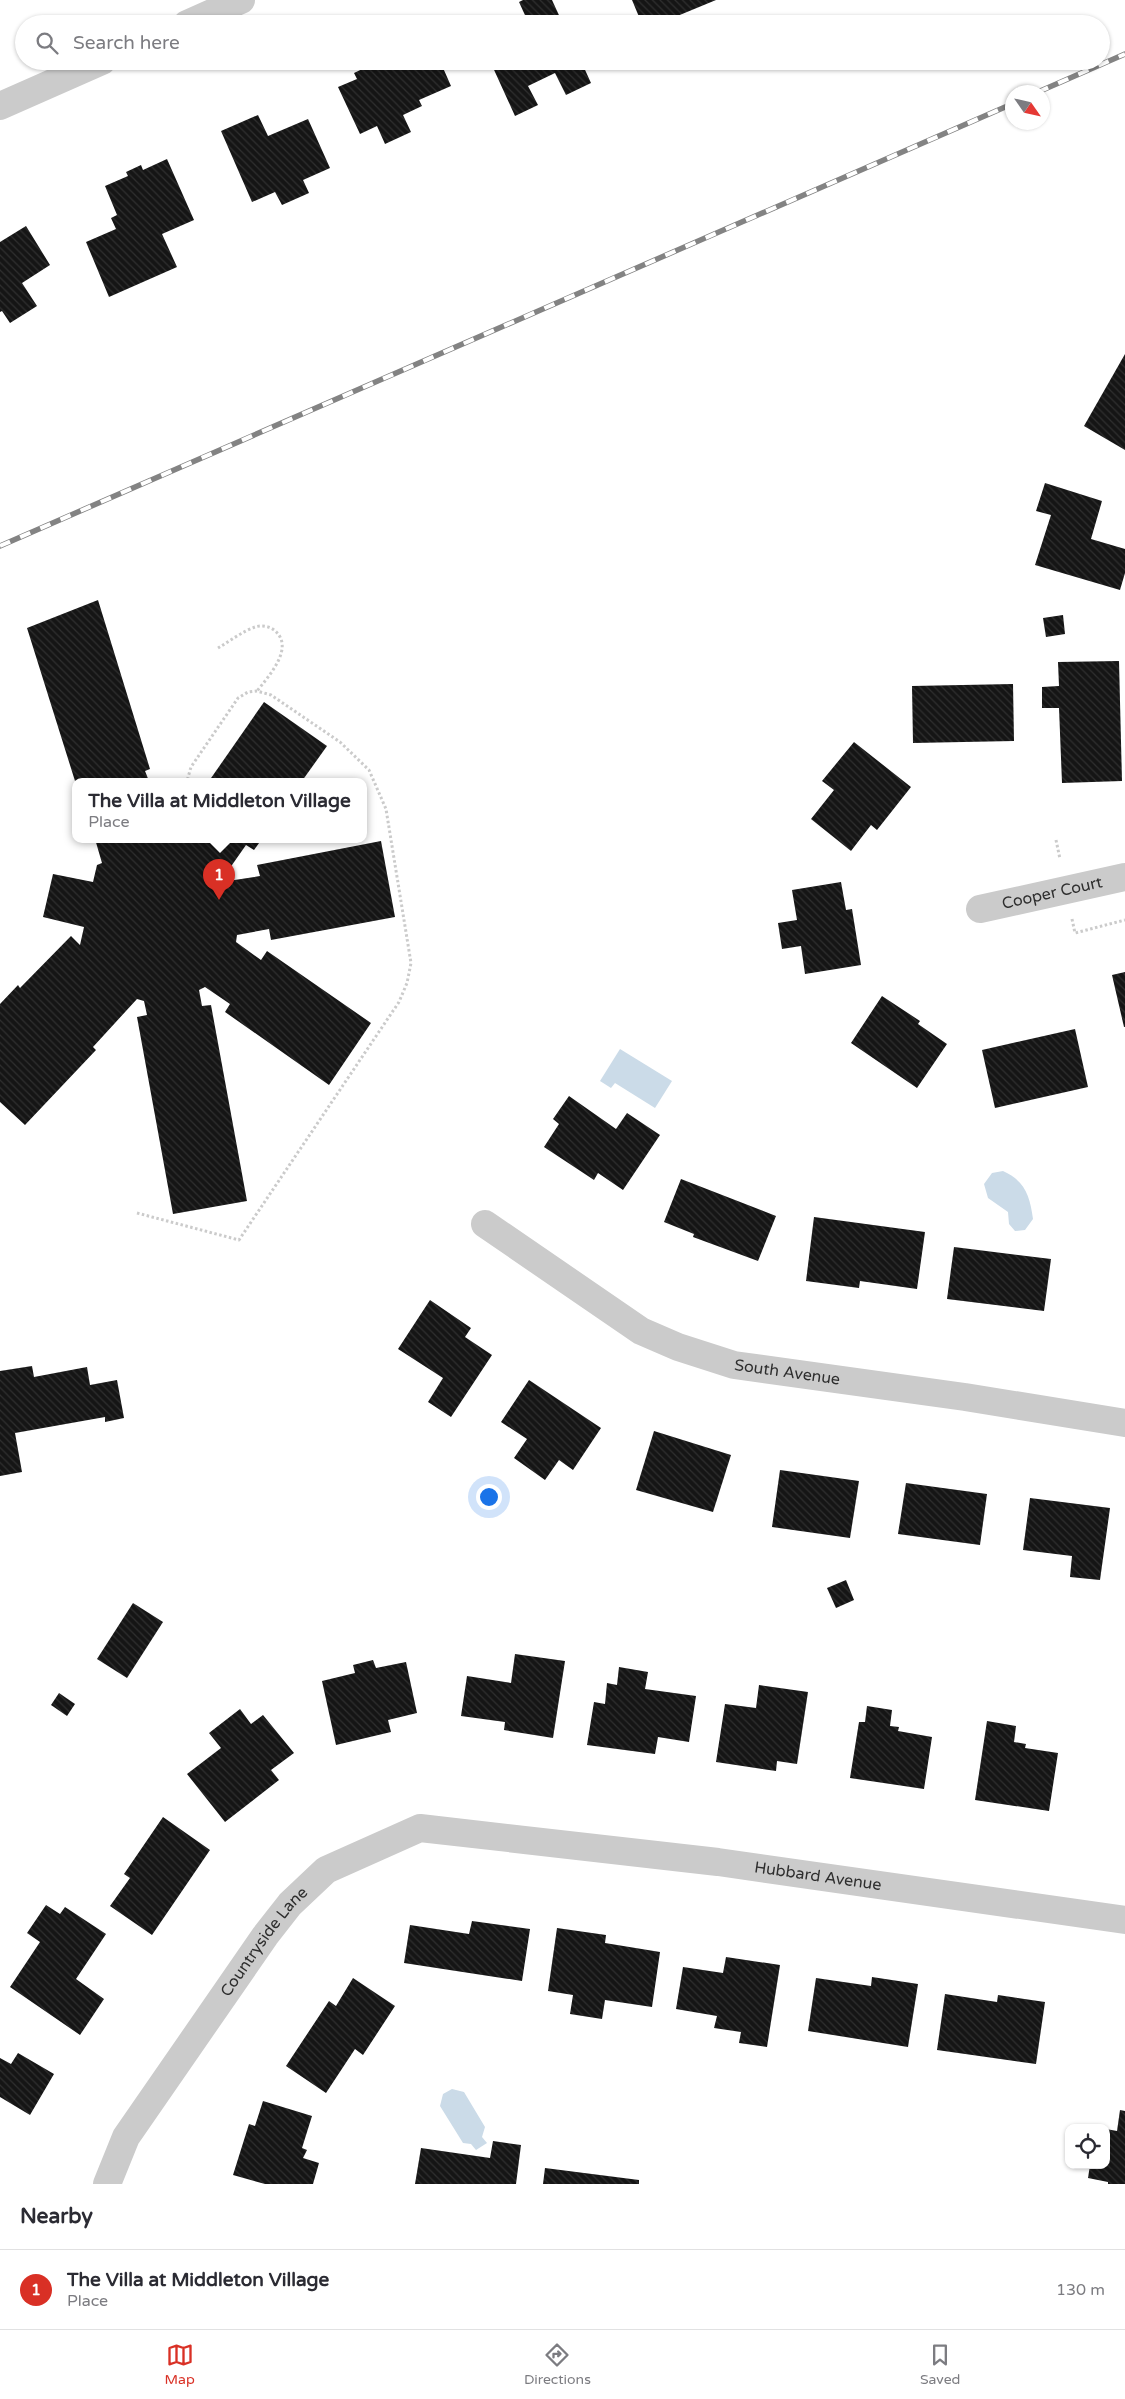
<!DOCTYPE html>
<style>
:root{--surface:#fff;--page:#f7f7f7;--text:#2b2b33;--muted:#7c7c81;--line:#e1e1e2;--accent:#d93025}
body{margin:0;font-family:"Varela Round",sans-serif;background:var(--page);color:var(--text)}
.controls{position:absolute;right:15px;bottom:15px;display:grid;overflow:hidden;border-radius:10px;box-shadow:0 1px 4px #0004}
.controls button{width:45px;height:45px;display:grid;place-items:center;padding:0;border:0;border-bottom:1px solid var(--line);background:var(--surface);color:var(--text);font:25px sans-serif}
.compass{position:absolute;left:1005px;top:85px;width:45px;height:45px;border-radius:50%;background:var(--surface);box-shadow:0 1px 4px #0004;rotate:124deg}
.you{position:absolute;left:488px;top:1496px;width:18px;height:18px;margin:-12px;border:4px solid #fff;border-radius:50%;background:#1a73e8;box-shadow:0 0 0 8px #1a73e833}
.badge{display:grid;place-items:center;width:32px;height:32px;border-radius:50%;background:var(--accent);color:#fff;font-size:16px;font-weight:700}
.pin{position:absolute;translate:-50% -41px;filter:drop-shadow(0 1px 2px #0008)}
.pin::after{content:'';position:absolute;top:26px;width:18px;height:15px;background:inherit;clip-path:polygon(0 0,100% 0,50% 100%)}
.popup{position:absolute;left:72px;top:778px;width:295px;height:65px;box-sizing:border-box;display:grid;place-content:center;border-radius:10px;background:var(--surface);filter:drop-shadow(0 1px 4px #0005);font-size:16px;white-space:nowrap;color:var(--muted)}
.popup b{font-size:19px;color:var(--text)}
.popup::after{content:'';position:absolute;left:50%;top:100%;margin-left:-10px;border:10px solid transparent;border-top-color:var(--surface)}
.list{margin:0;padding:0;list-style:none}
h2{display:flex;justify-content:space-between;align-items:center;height:65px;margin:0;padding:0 20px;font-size:21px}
h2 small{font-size:16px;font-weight:400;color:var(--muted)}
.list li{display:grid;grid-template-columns:32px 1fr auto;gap:15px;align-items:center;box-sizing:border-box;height:80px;padding:0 20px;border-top:1px solid var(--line)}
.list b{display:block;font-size:19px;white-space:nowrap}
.list p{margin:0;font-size:16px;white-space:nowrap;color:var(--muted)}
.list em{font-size:16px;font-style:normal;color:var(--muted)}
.icon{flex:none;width:28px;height:28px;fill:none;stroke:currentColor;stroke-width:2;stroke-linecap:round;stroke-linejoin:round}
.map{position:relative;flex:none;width:1125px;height:2184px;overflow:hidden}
.search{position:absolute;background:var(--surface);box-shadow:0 1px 4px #0004;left:15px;right:15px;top:15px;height:55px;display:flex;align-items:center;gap:12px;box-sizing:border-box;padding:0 18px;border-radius:28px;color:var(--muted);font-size:19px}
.sheet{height:145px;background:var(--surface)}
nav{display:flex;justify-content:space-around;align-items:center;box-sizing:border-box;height:70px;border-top:1px solid var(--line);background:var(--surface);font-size:14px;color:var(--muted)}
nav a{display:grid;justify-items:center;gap:2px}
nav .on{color:var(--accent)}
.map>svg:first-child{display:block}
.water{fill:#cbdbe8}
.building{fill:url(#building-back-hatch)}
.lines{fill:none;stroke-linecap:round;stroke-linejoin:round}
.path{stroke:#cbcbcb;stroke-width:3;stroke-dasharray:2.5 2.5;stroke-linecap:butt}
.street{stroke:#cbcbcb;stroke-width:28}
.rail-casing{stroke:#838383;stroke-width:5.5}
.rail{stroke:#fff;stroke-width:4;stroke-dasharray:11;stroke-linecap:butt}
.labels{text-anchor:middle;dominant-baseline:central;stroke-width:5;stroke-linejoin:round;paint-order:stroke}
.street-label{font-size:16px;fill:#2e2e2e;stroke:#fff}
</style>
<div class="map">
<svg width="1125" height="2184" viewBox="0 0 1125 2184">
<defs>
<pattern id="building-back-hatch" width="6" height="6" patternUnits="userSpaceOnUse" patternTransform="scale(1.25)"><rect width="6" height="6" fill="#151515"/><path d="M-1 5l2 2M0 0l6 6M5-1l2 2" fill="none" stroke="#2f2f2f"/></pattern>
</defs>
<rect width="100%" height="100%" fill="#fff"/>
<g class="water">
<polygon points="620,1049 672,1081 655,1108 615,1083 611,1088 600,1081"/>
<path d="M1003 1171C1025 1181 1030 1196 1033 1219L1025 1230 1015 1231 1009 1224 1008 1212 988 1198 984 1184 992 1173Z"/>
<polygon points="452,2089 464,2092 485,2127 482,2137 487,2143 476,2150 471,2144 463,2143 440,2106 443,2094"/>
</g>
<g class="building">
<polygon points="523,0 552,0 563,24 529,24 519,2"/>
<polygon points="632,0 716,0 658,24 642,24"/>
<polygon points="379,61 440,61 451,86 419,100 422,106 403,115 411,132 385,144 377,126 360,134 338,87 357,79 354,73"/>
<polygon points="490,61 581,61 591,83 566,95 555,73 528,86 538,105 515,116"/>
<polygon points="258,115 268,136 308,119 330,168 303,180 309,193 282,205 275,192 252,202 221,131"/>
<polygon points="167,159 194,220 162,234 177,267 109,297 86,242 116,229 111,218 117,215 105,186 128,176 126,172 141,165 143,170"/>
<polygon points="26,226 50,265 22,283 37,306 10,323 2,311 0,312 0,242"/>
<polygon points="1125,354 1125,450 1084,426"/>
<polygon points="1045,483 1102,501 1091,539 1125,549 1125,573 1120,590 1035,565 1051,515 1036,511"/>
<polygon points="98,600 150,769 145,771 149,781 75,781 27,628"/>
<polygon points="1063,615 1065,634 1046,637 1043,618"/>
<polygon points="1119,661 1122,781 1062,783 1059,708 1042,708 1042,687 1059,686 1058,662"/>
<polygon points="1013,684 1014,741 913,743 912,686"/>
<polygon points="264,702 327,746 302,781 209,781"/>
<polygon points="854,742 911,787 877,830 871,825 851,851 811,819 834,790 822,781"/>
<polygon points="95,839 167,839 168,842 180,841 182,839 262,839 254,850 246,845 225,875 228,881 260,876 257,865 381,841 395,917 271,940 269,929 237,935 236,942 261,960 267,951 371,1023 329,1085 225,1012 230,1004 205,987 199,990 202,1006 211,1005 247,1201 173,1214 137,1017 147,1015 144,1001 137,999 93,1047 96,1050 25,1125 0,1102 0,1004 18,985 20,988 71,936 80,945 84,927 43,917 53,874 93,882 97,865 102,863"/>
<polygon points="841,882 846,910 852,909 861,965 805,974 801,946 782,949 778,923 797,920 792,890"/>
<polygon points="1125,972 1125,1027 1124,1027 1112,975"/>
<polygon points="882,996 920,1021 918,1024 947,1044 917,1088 851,1043"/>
<polygon points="1075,1029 1088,1087 995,1108 982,1050"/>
<polygon points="569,1096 616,1129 627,1113 660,1135 623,1190 598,1173 594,1180 544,1147 559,1124 553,1119"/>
<polygon points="681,1179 776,1216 758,1261 693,1237 694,1234 664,1222"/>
<polygon points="814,1217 925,1232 917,1289 860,1281 859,1288 806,1281"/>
<polygon points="954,1247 1051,1259 1044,1311 947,1299"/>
<polygon points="430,1300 471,1328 465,1337 492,1355 451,1417 428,1402 443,1378 398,1349"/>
<polygon points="32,1366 34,1377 87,1367 90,1385 117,1380 124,1418 105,1422 105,1417 15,1433 22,1472 0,1476 0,1371"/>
<polygon points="529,1380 601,1428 573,1470 559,1460 545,1480 514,1458 527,1439 501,1422"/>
<polygon points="654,1431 731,1455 713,1512 636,1490"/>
<polygon points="780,1470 859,1481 850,1538 772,1527"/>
<polygon points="906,1483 987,1494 980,1545 898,1534"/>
<polygon points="1030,1498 1110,1508 1100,1580 1070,1577 1072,1556 1023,1550"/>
<polygon points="846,1580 854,1600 836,1608 827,1588"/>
<polygon points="133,1603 163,1622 127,1678 97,1659"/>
<polygon points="515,1654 565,1661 553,1738 504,1730 505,1722 461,1716 467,1676 511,1683"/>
<polygon points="373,1660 376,1668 406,1662 417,1713 388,1720 391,1732 336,1745 322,1681 355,1673 353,1665"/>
<polygon points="619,1667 648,1672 645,1689 696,1696 689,1742 658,1737 655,1754 587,1745 594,1702 605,1704 607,1683 617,1685"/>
<polygon points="759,1685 808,1692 797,1764 777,1761 776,1771 716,1762 725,1704 756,1708"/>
<polygon points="59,1693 75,1704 67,1716 51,1705"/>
<polygon points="867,1706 892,1710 890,1726 899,1727 898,1731 932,1737 924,1789 850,1778 859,1722 865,1722"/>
<polygon points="240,1709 251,1724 263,1715 294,1753 271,1770 279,1780 225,1822 187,1774 221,1748 209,1733"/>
<polygon points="987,1721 1016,1726 1014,1742 1026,1744 1025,1748 1058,1753 1049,1811 975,1800"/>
<polygon points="163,1817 210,1850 152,1935 110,1906 130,1878 124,1874"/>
<polygon points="46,1905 60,1914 65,1907 106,1934 76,1979 104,1999 80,2035 10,1987 40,1942 27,1933"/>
<polygon points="472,1921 530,1929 522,1981 404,1963 410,1925 469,1934"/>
<polygon points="557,1928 606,1935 605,1943 660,1952 652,2007 605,2000 602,2019 570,2014 573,1995 548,1991"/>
<polygon points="726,1957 780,1965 767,2047 739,2043 741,2032 714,2028 717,2016 676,2009 683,1967 723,1973"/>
<polygon points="872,1977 918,1984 908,2047 808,2031 816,1978 871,1986"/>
<polygon points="353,1978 395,2006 363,2055 355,2049 326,2093 286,2066 329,2001 336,2006"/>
<polygon points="945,1994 997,2002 998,1995 1045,2002 1036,2064 937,2050"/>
<polygon points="18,2053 54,2074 30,2115 0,2097 0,2058 11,2064"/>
<polygon points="263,2101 312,2116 302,2148 307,2150 303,2158 319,2163 313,2184 265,2184 233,2175 249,2124 255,2126"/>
<polygon points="1120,2110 1125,2111 1125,2184 1108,2184 1108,2182 1088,2178 1090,2165 1106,2165 1106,2129 1117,2131"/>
<polygon points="493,2141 521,2145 516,2184 415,2184 421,2148 490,2158"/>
<polygon points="545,2168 639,2180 639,2184 543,2184"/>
</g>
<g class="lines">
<g class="path">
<path d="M218 648C230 641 243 631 255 627 261 625 269 626 274 630 296 647 268 677 257 691"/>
<polyline points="1056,840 1060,859"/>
<polyline points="1072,919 1075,933 1125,920"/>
<polyline points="137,1213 239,1240 399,1002 407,983 411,963 386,809 369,770 340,742 271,695 257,691 248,692 238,698 191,767 187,781"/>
</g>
<g class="street">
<polyline points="187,24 241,0"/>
<polyline points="0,106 102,61"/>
<path id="s1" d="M980 909 1125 877"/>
<path id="s2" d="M485 1224 641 1331 678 1347 734 1365 965 1397 1125 1423"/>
<path id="s3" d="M107 2184 126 2137 265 1936 290 1904 326 1870 420 1828 718 1862 1125 1920"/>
</g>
<defs>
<g id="rail">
<polyline points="1038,92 1125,54"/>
<polyline points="0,546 1012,104"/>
</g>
</defs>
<use href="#rail" class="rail-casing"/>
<use href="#rail" class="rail"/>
</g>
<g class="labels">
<g class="street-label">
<text stroke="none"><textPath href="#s1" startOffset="74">Cooper Court</textPath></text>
<text stroke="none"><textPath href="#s2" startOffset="342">South Avenue</textPath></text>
<text stroke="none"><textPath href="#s3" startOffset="889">Hubbard Avenue</textPath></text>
<text stroke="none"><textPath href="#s3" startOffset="290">Countryside Lane</textPath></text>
</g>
</g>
</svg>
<div class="controls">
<button><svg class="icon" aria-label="locate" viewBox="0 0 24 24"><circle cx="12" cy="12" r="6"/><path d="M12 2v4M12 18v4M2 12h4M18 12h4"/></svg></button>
</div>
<svg class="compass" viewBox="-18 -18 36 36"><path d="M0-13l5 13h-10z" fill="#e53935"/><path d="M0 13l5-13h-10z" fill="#7c7c81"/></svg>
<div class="you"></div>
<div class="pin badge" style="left:219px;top:900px">1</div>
<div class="popup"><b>The Villa at Middleton Village</b>Place</div>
<div class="search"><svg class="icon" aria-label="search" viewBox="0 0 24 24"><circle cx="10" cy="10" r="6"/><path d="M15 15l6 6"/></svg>Search here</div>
</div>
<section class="sheet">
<h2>Nearby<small></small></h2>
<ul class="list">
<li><span class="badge">1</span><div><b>The Villa at Middleton Village</b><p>Place</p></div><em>130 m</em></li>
</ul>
</section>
<nav>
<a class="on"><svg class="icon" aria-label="map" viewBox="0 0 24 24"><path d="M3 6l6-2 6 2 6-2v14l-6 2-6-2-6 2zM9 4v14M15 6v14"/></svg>Map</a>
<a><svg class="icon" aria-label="directions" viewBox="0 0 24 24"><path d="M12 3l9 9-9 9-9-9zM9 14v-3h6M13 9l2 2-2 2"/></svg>Directions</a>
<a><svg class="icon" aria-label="saved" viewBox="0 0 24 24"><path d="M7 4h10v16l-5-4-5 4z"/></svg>Saved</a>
</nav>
